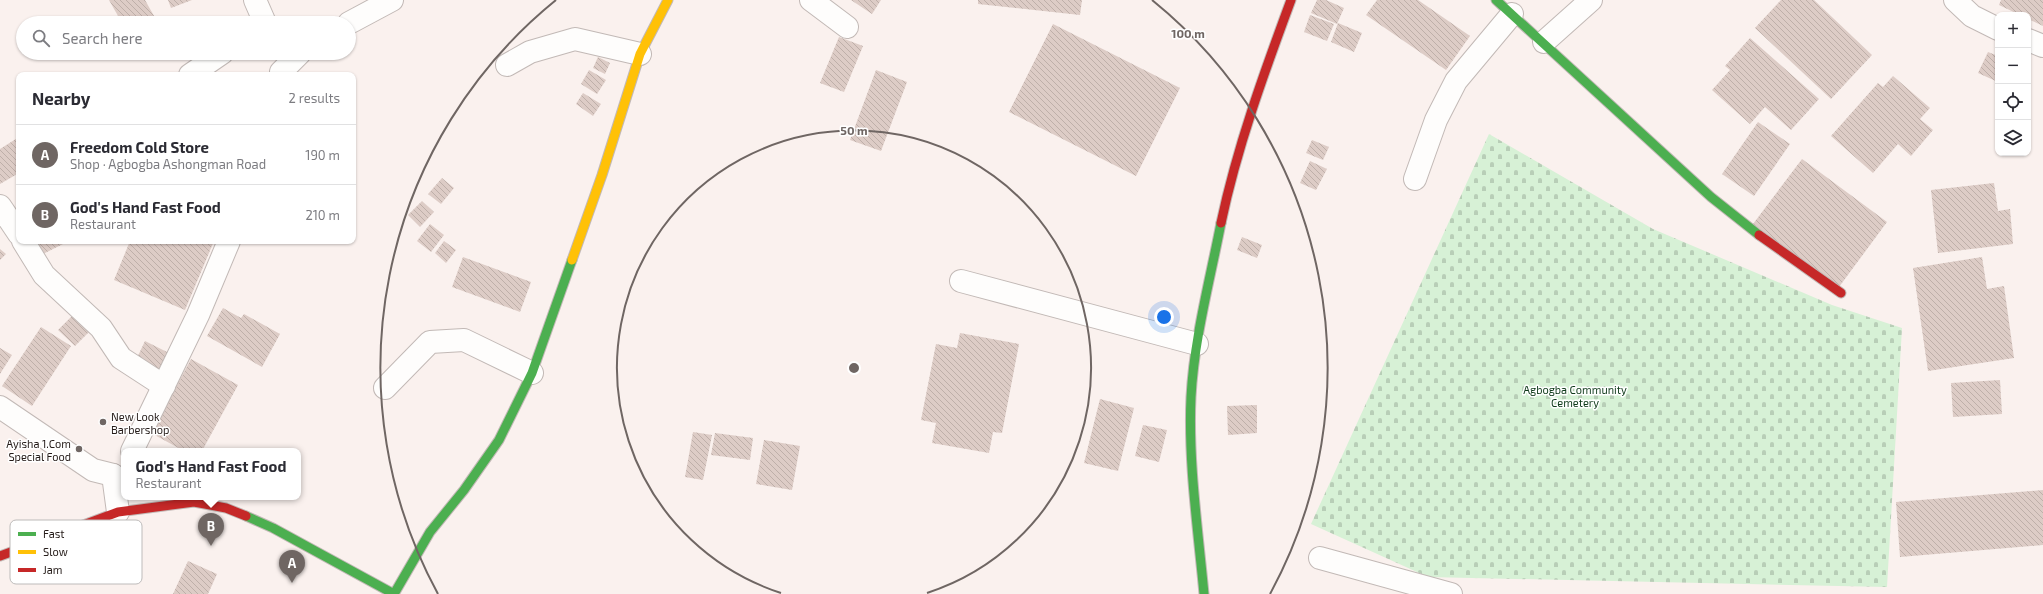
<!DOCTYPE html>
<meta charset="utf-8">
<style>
:root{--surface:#fff;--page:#f7f7f7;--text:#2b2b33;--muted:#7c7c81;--line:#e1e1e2;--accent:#6f6663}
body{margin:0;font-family:"Exo 2",sans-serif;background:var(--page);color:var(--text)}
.controls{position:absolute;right:12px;top:12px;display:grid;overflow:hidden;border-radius:8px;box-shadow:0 1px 3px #0004}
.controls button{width:36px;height:36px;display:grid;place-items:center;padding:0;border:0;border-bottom:1px solid var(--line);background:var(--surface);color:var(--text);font:20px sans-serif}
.you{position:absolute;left:1164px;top:317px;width:14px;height:14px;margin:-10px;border:3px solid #fff;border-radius:50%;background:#1a73e8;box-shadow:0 0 0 6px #1a73e833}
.badge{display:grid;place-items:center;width:26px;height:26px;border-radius:50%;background:var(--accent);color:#fff;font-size:13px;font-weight:700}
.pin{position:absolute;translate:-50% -33px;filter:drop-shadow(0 1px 2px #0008)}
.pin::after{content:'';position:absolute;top:21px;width:14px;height:12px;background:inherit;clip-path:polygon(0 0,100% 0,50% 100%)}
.popup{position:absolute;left:121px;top:448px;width:180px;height:52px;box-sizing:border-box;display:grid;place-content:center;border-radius:8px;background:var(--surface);filter:drop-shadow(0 1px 3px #0005);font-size:13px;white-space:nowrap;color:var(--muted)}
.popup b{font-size:15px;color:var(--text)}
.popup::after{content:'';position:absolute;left:50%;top:100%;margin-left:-8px;border:8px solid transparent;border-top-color:var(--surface)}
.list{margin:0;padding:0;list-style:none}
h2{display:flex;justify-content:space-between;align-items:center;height:52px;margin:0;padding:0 16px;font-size:17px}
h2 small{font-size:13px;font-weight:400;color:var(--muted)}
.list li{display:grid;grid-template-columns:26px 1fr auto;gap:12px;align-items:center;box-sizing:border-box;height:60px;padding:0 16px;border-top:1px solid var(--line)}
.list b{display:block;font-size:15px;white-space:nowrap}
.list p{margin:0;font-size:13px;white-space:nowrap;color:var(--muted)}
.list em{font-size:13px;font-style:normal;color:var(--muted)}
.icon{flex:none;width:22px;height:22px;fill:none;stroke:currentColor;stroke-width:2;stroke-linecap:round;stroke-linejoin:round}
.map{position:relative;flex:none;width:2043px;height:594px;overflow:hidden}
.search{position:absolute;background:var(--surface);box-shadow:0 1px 3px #0004;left:16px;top:16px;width:340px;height:44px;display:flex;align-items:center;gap:10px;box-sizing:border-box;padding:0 14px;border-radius:22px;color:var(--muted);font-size:15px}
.panel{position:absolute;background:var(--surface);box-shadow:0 1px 3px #0004;left:16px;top:72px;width:340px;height:172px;border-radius:8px}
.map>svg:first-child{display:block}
.cemetery{fill:url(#cemetery-stones)}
.building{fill:url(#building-back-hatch)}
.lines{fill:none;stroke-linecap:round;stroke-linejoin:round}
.street-casing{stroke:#c2b9b6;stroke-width:24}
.fast-casing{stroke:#c2b9b6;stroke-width:11}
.slow-casing{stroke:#c2b9b6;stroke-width:11}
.jam-casing{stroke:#c2b9b6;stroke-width:11}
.street{stroke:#fefdfc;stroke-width:22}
.fast{stroke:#4caf50;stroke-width:9}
.slow{stroke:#ffc107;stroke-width:9}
.jam{stroke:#c62828;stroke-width:9}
.ring{fill:none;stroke:#6f6663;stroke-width:2}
.poi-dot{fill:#6f6663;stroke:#fff;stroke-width:1.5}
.labels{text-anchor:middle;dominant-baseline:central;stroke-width:3;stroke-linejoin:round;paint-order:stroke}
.park-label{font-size:11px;fill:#0f3a1a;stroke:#fff}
.poi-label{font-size:11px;fill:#241b18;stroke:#fff;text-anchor:start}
.key{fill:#fff;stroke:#bdbbba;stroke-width:1}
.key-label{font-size:11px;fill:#241b18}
.centre{fill:#6f6663;stroke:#fff;stroke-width:2}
.ring-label{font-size:12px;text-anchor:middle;font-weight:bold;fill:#6f6663;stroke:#fff;stroke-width:3;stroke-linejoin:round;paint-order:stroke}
</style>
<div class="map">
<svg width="2043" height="594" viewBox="0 0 2043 594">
<defs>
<pattern id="cemetery-stones" width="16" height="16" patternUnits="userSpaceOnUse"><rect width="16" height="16" fill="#d7f1d6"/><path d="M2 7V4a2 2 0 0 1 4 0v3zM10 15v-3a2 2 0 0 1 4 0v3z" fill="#b8ceb7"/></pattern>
<pattern id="building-back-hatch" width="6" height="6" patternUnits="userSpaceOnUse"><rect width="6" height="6" fill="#ddccc6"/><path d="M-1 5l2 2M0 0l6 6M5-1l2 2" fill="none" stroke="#beafa9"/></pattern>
</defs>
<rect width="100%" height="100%" fill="#faf1ee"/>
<polygon class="cemetery" points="1489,134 1653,229 1832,305 1902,328 1887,587 1428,577 1311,524"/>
<g class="building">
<polygon points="109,0 145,0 158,23 122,23"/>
<polygon points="168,0 192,0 171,8"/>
<polygon points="851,0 881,0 872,14"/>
<polygon points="978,0 1082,0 1080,15 978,4"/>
<polygon points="1317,0 1326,0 1344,8 1337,24 1311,13"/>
<polygon points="1377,0 1418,0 1470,36 1446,70 1366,15"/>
<polygon points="1781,0 1814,0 1872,55 1831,99 1755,28"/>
<polygon points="2001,0 2043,0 2043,26 2028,19 2028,15 2020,15 1999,5"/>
<polygon points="1310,15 1334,24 1327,41 1304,32"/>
<polygon points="1338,23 1362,33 1354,52 1331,42"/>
<polygon points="1053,24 1180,88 1136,176 1009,112"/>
<polygon points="839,37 863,46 844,92 820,83"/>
<polygon points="1750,38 1819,99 1791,130 1765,107 1750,124 1712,90 1730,70 1725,66"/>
<polygon points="1988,52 1998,56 1998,82 1978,73"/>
<polygon points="598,57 610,63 605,74 593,68"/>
<polygon points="589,70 606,80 597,94 581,84"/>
<polygon points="876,70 907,82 881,151 850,140"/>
<polygon points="1893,76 1930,108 1920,119 1933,130 1911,156 1898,144 1873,173 1831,136 1878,83 1883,87"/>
<polygon points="583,93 601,104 593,116 576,104"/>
<polygon points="1758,122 1790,144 1754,196 1722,174"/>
<polygon points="19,137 19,173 0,184 0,149"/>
<polygon points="1312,140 1329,147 1323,160 1306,153"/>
<polygon points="1802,159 1887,222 1839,287 1753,224"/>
<polygon points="1310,161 1327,169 1316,190 1300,183"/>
<polygon points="442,178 454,188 441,204 428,194"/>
<polygon points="1994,183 1998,211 2010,209 2013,244 1938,253 1931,190"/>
<polygon points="422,201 434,212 420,227 408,215"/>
<polygon points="430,224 444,235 431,252 417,241"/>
<polygon points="1242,237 1262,245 1257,258 1237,250"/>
<polygon points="34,241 69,241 41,255"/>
<polygon points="130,241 214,241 185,310 114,280"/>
<polygon points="444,241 456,250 446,263 435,253"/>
<polygon points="0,249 6,254 0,260"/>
<polygon points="463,257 531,282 520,312 452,287"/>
<polygon points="1982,257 1987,289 2004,286 2014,358 1928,371 1913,268"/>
<polygon points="223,308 241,318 244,314 280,334 262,367 207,336"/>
<polygon points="77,311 93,328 75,346 58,330"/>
<polygon points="41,327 71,346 32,406 2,386"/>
<polygon points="960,333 1019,344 1002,433 993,432 989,453 932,443 936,423 921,420 936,344 957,348"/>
<polygon points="145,341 171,354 161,372 136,360"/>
<polygon points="0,348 12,355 0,374"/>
<polygon points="191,359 238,385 202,451 184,451 151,433"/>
<polygon points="2000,380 2002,414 1953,417 1951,383"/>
<polygon points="1100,399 1134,408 1118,471 1084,463"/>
<polygon points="1257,405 1257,433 1228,435 1227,406"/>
<polygon points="1143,425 1167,430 1159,462 1135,456"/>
<polygon points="693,432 712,435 703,480 685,477"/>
<polygon points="715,433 753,438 750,460 711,455"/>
<polygon points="764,440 800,446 792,490 756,484"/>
<polygon points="2043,490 2043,545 1900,557 1896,502"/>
<polygon points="188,561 217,574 208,594 173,594"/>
</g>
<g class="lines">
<defs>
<g id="street">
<polyline points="255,0 265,23"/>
<polyline points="811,0 847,27"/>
<polyline points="1955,0 1972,16 1998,29"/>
<polyline points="349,23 392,0"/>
<polyline points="2028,40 2043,46"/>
<polyline points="1544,42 1591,0"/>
<polyline points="507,65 530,52 575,39 640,54"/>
<polyline points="190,75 222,53"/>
<polyline points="281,75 281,72 300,53"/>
<polyline points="1415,179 1436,120 1456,81 1512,14"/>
<polyline points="0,206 19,234"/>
<polyline points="23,241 44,275 101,328 121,358 164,386"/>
<polyline points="961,281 1197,344"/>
<polyline points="385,388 430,342 464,340 532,373"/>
<polyline points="0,407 93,470 113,475"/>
<polyline points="132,451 198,315 229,241"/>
<polyline points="113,475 118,512"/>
<polyline points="1320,558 1451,594"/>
</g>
<g id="fast">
<polyline points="1496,0 1711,197 1759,235"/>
<polyline points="246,516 273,528 394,594"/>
<polyline points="394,594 430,532 464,490 499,440 532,373 572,260"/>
<path d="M1204 594C1198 529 1188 462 1191 397 1194 339 1210 280 1221 223"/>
</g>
<polyline id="slow" points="572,260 602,175 640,54 668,0"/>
<g id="jam">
<path d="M1221 223C1237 147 1264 73 1291 0"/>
<polyline points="1759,235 1841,293"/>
<polyline points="0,556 118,512 194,502 226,508 246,516"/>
</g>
</defs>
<use href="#street" class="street-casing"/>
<use href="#fast" class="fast-casing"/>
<use href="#slow" class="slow-casing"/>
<use href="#jam" class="jam-casing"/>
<use href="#street" class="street"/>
<use href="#fast" class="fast"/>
<use href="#slow" class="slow"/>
<use href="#jam" class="jam"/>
</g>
<g class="ring">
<path d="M781 593A237 237 0 1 1 927 593"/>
<path d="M438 594A473 473 0 0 1 556 0M1152 0A473 473 0 0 1 1270 594"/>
</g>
<g class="poi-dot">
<circle cx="103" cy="422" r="4"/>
<circle cx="79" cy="449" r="4"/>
</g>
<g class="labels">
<g class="park-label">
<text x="1575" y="389">Agbogba Community<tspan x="1575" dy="13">Cemetery</tspan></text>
</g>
<g class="poi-label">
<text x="111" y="416">New Look<tspan x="111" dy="13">Barbershop</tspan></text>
<text x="71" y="443" text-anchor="end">Ayisha 1.Com<tspan x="71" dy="13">Special Food</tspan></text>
</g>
</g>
<rect x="10" y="520" width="132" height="64" rx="6" class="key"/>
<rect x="18" y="532" width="18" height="4" fill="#4caf50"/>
<rect x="18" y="550" width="18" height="4" fill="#ffc107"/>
<rect x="18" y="568" width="18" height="4" fill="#c62828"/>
<g class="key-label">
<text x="43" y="538">Fast</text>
<text x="43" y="556">Slow</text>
<text x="43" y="574">Jam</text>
</g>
<circle cx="854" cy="368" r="6" class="centre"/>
<g class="ring-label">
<text x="1188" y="38">100 m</text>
<text x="854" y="135">50 m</text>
</g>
</svg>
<div class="controls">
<button>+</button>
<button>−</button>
<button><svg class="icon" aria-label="locate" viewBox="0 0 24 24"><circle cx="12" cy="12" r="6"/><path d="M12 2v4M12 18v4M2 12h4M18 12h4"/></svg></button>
<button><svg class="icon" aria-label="layers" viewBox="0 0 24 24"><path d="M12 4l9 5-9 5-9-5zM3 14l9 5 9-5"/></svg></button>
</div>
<div class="you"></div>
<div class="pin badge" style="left:292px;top:583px">A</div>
<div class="pin badge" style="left:211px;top:546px">B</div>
<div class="popup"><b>God's Hand Fast Food</b>Restaurant</div>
<div class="search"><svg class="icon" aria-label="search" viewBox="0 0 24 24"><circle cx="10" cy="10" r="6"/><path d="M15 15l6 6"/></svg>Search here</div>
<section class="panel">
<h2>Nearby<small>2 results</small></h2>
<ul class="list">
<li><span class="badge">A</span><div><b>Freedom Cold Store</b><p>Shop · Agbogba Ashongman Road</p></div><em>190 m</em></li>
<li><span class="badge">B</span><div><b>God's Hand Fast Food</b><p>Restaurant</p></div><em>210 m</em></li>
</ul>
</section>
</div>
